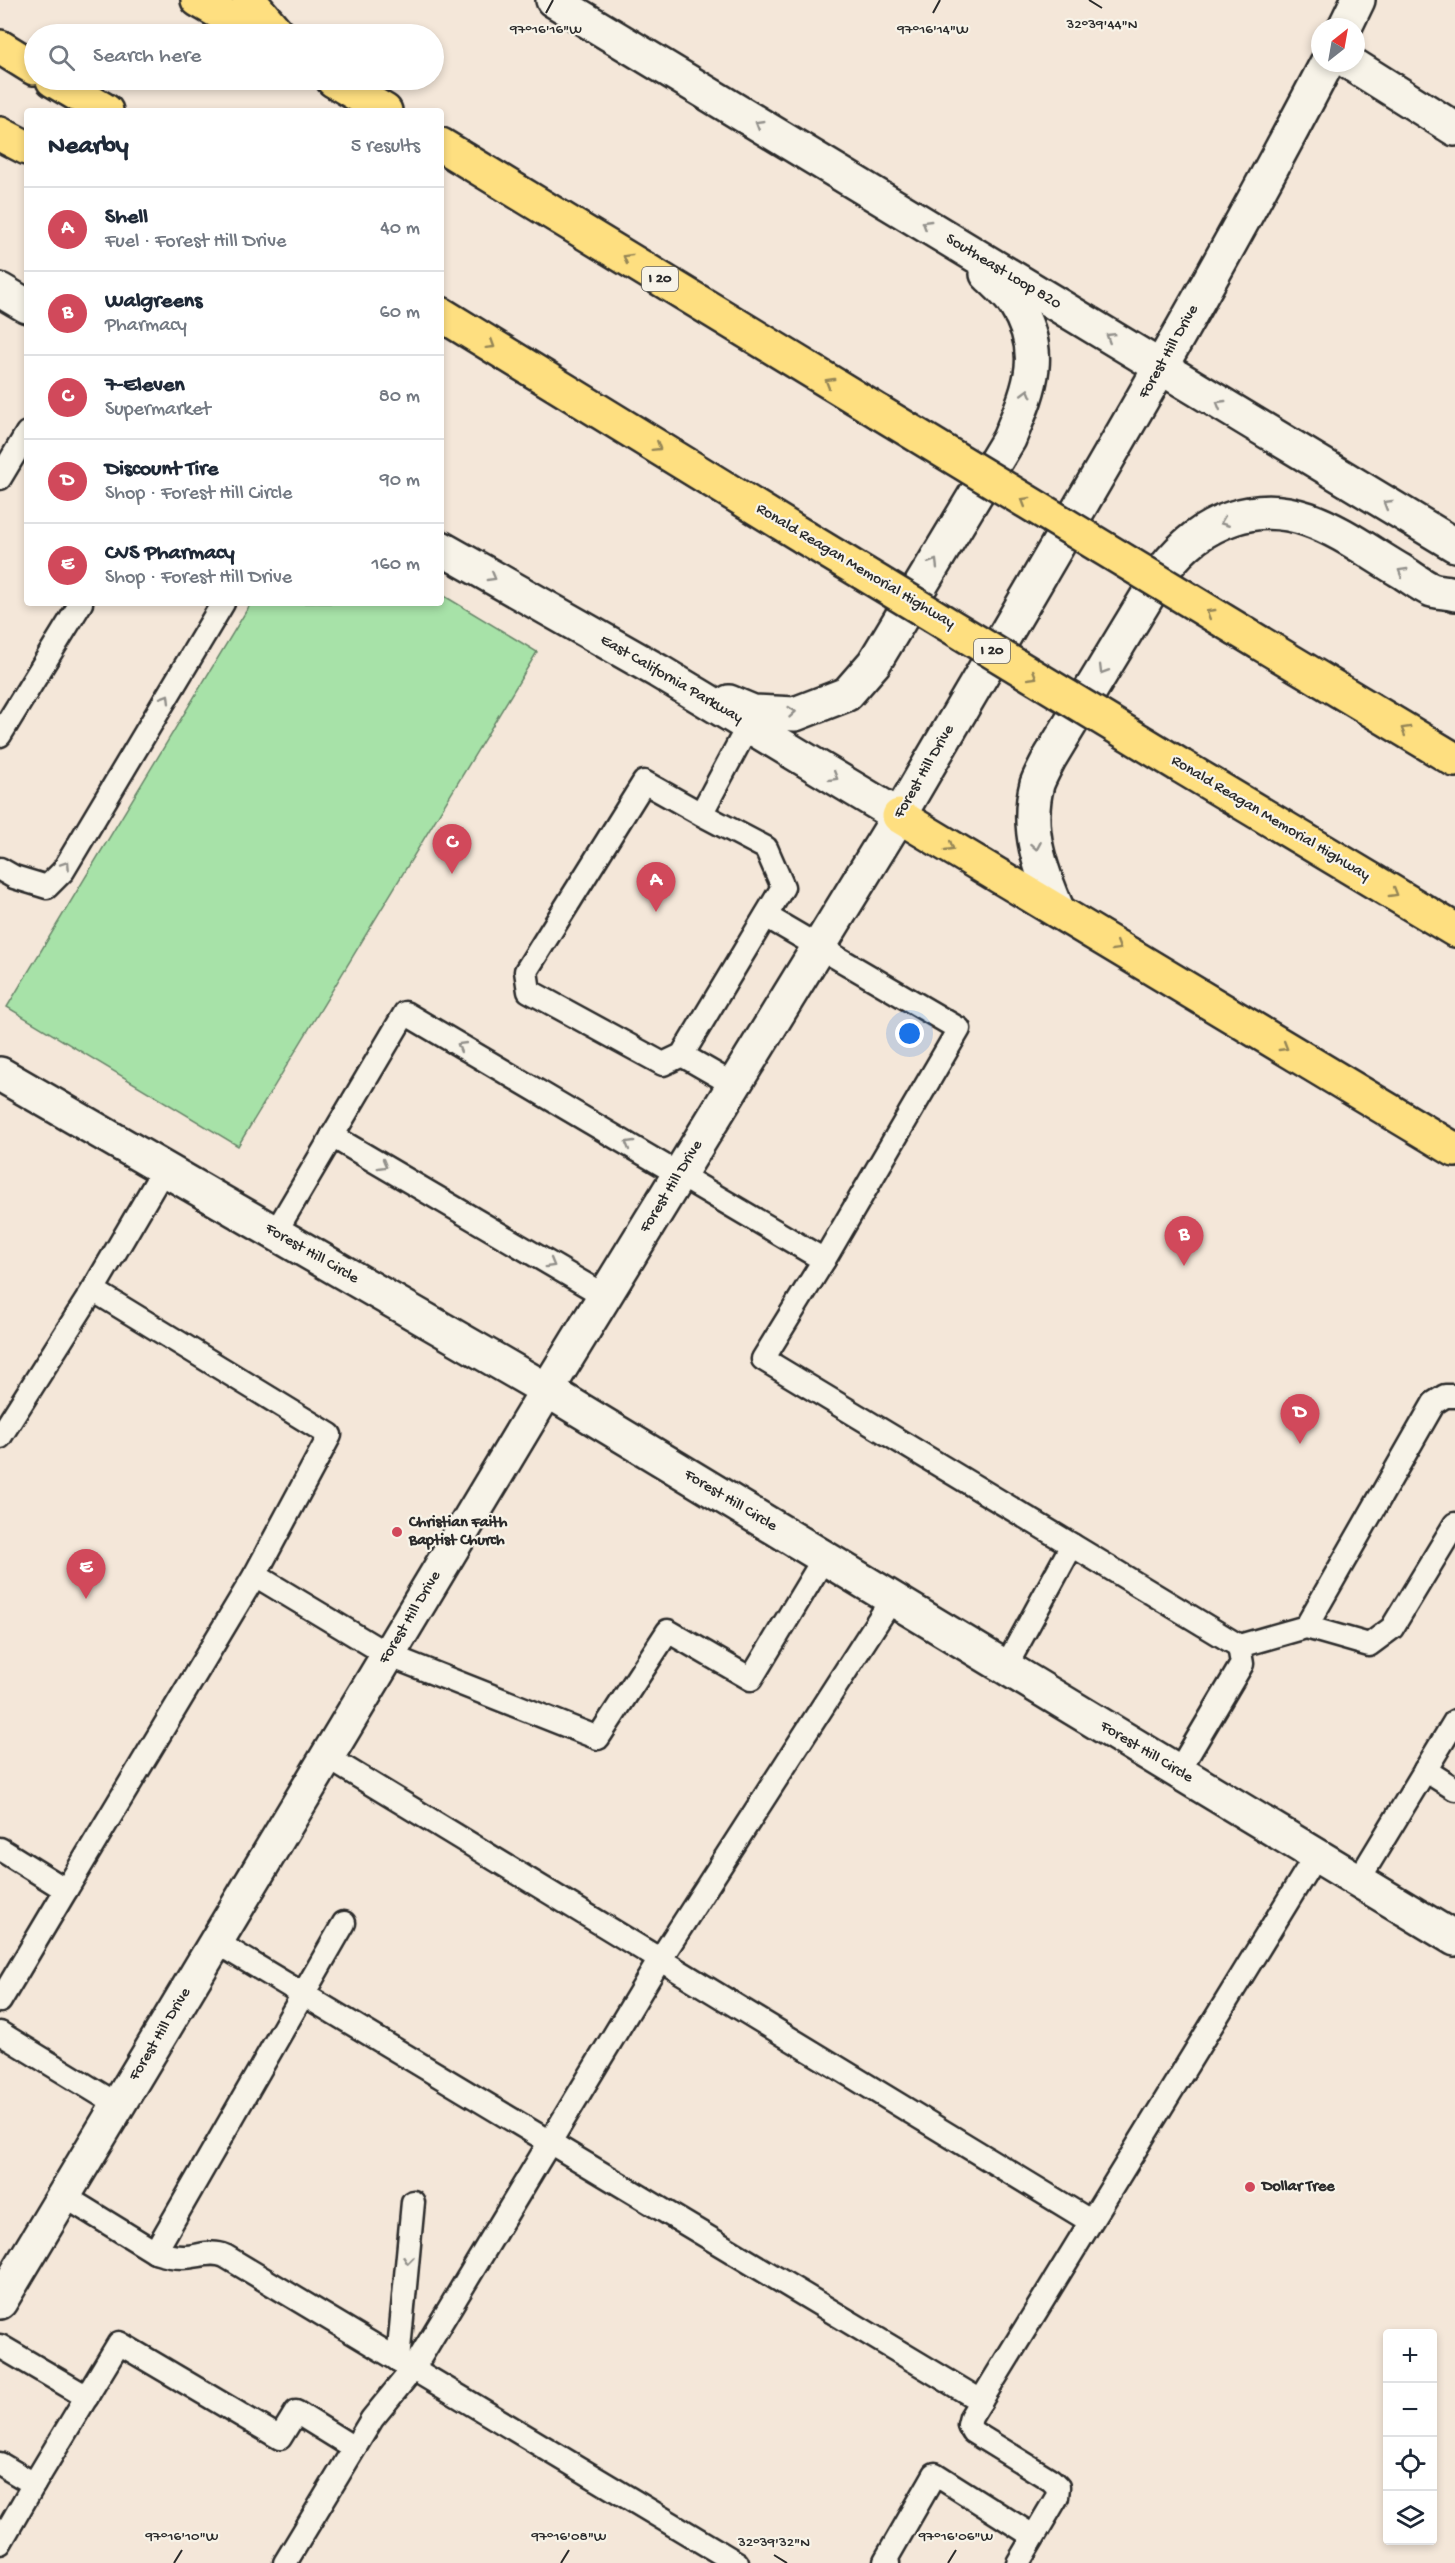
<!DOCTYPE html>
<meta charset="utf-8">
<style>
:root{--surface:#fff;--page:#f2f2f3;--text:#1f2937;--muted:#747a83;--line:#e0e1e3;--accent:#d1495b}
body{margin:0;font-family:"Gochi Hand",sans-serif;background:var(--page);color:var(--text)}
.controls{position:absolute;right:18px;bottom:18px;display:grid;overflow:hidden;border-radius:6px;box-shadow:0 3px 9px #0003}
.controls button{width:54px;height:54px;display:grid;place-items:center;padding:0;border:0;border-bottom:2px solid var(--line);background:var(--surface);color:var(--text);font:30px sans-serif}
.compass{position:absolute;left:1311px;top:18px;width:54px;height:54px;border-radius:50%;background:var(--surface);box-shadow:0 3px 9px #0003;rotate:31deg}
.you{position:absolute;left:910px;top:1034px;width:21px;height:21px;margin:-15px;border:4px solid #fff;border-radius:50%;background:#1a73e8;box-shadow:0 0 0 9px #1a73e833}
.badge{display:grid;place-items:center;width:39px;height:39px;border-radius:50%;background:var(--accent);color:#fff;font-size:20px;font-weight:700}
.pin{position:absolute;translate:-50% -50px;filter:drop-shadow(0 2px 3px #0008)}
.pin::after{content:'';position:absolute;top:32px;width:21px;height:18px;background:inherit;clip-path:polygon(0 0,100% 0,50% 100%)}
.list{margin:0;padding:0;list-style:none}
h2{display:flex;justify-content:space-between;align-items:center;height:78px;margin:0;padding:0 24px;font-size:26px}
h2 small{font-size:20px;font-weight:400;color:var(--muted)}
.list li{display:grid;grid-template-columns:39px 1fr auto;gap:18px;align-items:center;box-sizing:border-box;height:84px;padding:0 24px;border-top:2px solid var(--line)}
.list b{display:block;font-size:22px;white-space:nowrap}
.list p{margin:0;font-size:20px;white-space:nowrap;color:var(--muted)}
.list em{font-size:20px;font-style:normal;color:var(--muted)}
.icon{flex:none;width:33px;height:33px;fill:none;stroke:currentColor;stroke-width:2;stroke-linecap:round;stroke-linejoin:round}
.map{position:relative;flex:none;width:1455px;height:2563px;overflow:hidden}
.search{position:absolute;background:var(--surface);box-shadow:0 3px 9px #0003;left:24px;top:24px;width:420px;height:66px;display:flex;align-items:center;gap:15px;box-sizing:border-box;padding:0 21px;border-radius:33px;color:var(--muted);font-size:22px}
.panel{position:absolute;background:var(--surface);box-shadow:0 3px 9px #0003;left:24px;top:108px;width:420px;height:498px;border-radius:6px}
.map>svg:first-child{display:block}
.green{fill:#a7e2a8;stroke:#69866a;stroke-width:1.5}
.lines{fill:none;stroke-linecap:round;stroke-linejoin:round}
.service-casing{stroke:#2b2b2b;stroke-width:27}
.minor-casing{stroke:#2b2b2b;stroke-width:38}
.tertiary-casing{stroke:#2b2b2b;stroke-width:38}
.secondary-casing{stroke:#2b2b2b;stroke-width:38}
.motorway-casing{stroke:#2b2b2b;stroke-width:38}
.service{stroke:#f7f3e8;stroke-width:22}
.minor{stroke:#f7f3e8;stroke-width:33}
.tertiary{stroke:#f7f3e8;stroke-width:33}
.secondary{stroke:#f7f3e8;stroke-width:33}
.motorway{stroke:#fedf80;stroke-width:33}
.motorway-bridge-casing{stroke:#2b2b2b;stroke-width:38;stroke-linecap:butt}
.motorway-bridge{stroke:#fedf80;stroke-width:33}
.oneway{stroke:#918f8a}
.oneway2{stroke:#948556}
.ticks{fill:none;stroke:#2b2b2b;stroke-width:2}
.poi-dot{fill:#d1495b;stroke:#f7f3e8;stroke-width:2}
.labels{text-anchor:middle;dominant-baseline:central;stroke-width:4.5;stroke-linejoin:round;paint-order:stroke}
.shield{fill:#f7f3e8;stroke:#686764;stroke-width:1.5}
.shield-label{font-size:15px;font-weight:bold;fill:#2b2b2b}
.street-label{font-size:16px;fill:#2b2b2b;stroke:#f7f3e8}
.poi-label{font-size:16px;font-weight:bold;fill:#2b2b2b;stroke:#f7f3e8;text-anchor:start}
.ticks-label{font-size:15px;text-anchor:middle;fill:#2b2b2b;stroke:#f7f3e8;stroke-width:4.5;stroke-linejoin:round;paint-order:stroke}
</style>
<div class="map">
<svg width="1455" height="2563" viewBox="0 0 1455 2563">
<rect width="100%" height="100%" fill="#f4e7d9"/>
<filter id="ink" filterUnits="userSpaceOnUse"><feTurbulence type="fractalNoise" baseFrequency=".0167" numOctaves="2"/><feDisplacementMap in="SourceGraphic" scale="12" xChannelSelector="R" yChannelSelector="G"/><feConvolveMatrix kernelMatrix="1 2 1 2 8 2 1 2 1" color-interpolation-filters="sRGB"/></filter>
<g filter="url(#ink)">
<polygon class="green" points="441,594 537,652 238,1146 7,1007 251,603 441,603"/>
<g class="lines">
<defs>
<g id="service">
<polyline points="0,478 27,433"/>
<polyline points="0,735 81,603"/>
<polyline points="701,814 766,848 783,887 682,1055 663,1064 529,991 526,971 644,782 701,814 748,726"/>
<polyline points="0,869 14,877 47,887 63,871 223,603"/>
<polyline points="766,916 959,1029 824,1260"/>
<polyline points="682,1055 734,1085"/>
<polyline points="332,1136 605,1296"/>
<polyline points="275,1233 405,1013 824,1260 763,1359 1072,1545 1005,1668"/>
<polyline points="93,1290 330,1435 255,1575"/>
<polyline points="0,1437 93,1290 164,1169"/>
<polyline points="1072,1545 1239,1646 1242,1664 1178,1772"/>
<polyline points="1306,1627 1434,1403 1445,1396 1455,1396"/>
<polyline points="1239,1646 1306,1627 1369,1645 1392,1628 1455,1524"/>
<polyline points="327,1757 1090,2221"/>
<polyline points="1425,1770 1455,1789"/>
<polyline points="0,1849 66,1890 255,1575 388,1655 598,1738 668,1631 751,1679 824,1558"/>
<polyline points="1358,1881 1455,1721"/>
<polyline points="216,1942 981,2401"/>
<polyline points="0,2001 66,1890"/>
<polyline points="0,2033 118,2105"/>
<path d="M64 2196 155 2252C164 2255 173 2257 183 2257 198 2257 211 2250 225 2256L737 2563"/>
<polyline points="155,2252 344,1923"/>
<polyline points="0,2346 87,2397"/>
<polyline points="398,2360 413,2202"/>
<polyline points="0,2464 34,2484 0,2543"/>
<polyline points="34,2484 119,2343 280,2438 296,2412 354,2448"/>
<polyline points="285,2563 372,2419 413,2369 659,1961 892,1599"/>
<polyline points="888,2563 885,2561 935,2474 1033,2536"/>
<polyline points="1018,2563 1057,2497 1058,2487 1051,2480 973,2432 969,2425 971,2417 1316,1855"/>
</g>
<polyline id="minor" points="1350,63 1455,129"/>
<g id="tertiary">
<polyline points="1345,27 1358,0"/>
<path id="s1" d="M899 816C1044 567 1194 319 1327 63"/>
<path id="s2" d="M0 1074 547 1390 1455 1939"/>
</g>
<g id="secondary">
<path id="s3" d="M553 0 1455 545"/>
<polyline points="0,290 27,306"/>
<path d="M729 702 753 712 795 714 847 694 874 663 1009 439C1029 390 1047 353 1015 304 1008 293 996 283 987 274"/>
<path d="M1058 911C1041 871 1025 829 1037 784 1040 776 1045 767 1049 759L1164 569C1184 544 1203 528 1233 518 1298 496 1348 540 1401 571 1411 577 1422 586 1432 590 1439 592 1448 592 1455 594"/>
<path id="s4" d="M0 2302 547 1390 899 816 658 671 441 548"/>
</g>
<g id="motorway">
<polyline points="198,0 257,34"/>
<polyline points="249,0 278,34"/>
<polyline points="0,47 34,68"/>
<polyline points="53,80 106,111"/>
<polyline points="333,80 385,111"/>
<polyline points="0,134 27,148"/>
<polyline points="441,145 879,412"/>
<polyline points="441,314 804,537"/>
<polyline points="1260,643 1455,760"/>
<polyline points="1181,766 1455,930"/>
<polyline points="899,816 1455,1150"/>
</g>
</defs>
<use href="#service" class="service-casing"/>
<use href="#minor" class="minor-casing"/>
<use href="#tertiary" class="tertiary-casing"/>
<use href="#secondary" class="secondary-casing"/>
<use href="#motorway" class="motorway-casing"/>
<use href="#service" class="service"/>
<use href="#minor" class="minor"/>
<use href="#tertiary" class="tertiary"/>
<use href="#secondary" class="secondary"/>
<use href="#motorway" class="motorway"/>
<defs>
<g id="motorway-bridge">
<polyline points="879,412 1260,643"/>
<polyline points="804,537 1181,766"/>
</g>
</defs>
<use href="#motorway-bridge" class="motorway-bridge-casing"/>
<use href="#motorway-bridge" class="motorway-bridge"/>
</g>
<defs><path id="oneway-chevron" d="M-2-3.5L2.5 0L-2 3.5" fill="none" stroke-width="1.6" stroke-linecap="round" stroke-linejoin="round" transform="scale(1.5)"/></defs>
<g class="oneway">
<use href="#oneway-chevron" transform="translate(759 124) rotate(-149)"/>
<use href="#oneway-chevron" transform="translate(926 224) rotate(-149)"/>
<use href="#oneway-chevron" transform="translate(1110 337) rotate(-148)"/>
<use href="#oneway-chevron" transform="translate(1027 393) rotate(-75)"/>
<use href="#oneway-chevron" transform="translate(1220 404) rotate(-149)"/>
<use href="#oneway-chevron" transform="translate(1387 504) rotate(-149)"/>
<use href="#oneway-chevron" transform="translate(1224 522) rotate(158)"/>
<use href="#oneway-chevron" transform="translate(934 563) rotate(-59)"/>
<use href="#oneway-chevron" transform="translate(1402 572) rotate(-149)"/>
<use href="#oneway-chevron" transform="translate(492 577) rotate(30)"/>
<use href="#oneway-chevron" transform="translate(1103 670) rotate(121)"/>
<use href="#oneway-chevron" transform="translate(166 698) rotate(-59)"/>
<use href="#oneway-chevron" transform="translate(792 712) rotate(-5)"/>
<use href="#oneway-chevron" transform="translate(834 777) rotate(31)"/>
<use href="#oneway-chevron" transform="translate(1036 846) rotate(80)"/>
<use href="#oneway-chevron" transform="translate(66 865) rotate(-56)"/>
<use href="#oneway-chevron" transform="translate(461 1046) rotate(-149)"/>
<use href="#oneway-chevron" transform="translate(629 1144) rotate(-150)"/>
<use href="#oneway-chevron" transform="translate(383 1165) rotate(30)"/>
<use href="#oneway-chevron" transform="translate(551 1264) rotate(30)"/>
<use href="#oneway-chevron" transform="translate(408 2260) rotate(96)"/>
</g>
<g class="oneway2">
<use href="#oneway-chevron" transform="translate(627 258) rotate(-149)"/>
<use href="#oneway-chevron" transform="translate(491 345) rotate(32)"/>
<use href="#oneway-chevron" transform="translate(829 382) rotate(-149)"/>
<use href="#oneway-chevron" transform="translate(657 447) rotate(32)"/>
<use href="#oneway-chevron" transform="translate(1025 501) rotate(-149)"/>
<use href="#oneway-chevron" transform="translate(1210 613) rotate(-149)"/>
<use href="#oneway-chevron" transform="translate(1033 676) rotate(31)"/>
<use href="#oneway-chevron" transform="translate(1405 730) rotate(-149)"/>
<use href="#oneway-chevron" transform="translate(950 847) rotate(31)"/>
<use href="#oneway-chevron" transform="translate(1394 893) rotate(31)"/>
<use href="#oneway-chevron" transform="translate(1117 947) rotate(31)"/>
<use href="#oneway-chevron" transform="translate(1284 1047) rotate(31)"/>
</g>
</g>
<path class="ticks" d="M1089 0 1102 8M546 13 553 0M933 13 940 0M774 2555 787 2563M174 2563 182 2550M561 2563 569 2550M948 2563 956 2550"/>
<g class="poi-dot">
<circle cx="397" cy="1532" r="6"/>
<circle cx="1250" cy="2187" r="6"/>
</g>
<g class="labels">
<g class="shield">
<rect x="642" y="267" width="36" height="24" rx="4.5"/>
<rect x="974" y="639" width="36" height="24" rx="4.5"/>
</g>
<g class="shield-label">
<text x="660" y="279">I 20</text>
<text x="992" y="651">I 20</text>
</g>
<g class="street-label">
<text stroke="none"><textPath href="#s3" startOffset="526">Southeast Loop 820</textPath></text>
<text stroke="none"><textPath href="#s1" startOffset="537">Forest Hill Drive</textPath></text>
<text transform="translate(855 567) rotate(31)">Ronald Reagan Memorial Highway</text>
<text transform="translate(671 680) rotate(30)">East California Parkway</text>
<text transform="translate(925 772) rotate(-60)">Forest Hill Drive</text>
<text transform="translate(1270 819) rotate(31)">Ronald Reagan Memorial Highway</text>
<text stroke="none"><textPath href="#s4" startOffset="1302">Forest Hill Drive</textPath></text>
<text stroke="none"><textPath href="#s2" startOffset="360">Forest Hill Circle</textPath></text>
<text stroke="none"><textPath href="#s2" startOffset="846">Forest Hill Circle</textPath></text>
<text stroke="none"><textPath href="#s4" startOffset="798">Forest Hill Drive</textPath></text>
<text stroke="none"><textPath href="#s2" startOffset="1332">Forest Hill Circle</textPath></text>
<text stroke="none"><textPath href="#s4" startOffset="312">Forest Hill Drive</textPath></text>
</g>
<g class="poi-label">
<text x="409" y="1523">Christian Faith<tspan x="409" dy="18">Baptist Church</tspan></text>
<text x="1262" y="2187">Dollar Tree</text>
</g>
</g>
<g class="ticks-label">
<text x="1102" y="28">32°39'44"N</text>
<text x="546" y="33">97°16'16"W</text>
<text x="933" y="33">97°16'14"W</text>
<text x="182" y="2540">97°16'10"W</text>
<text x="569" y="2540">97°16'08"W</text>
<text x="956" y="2540">97°16'06"W</text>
<text x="774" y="2546">32°39'32"N</text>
</g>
</svg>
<div class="controls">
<button>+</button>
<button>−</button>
<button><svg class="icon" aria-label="locate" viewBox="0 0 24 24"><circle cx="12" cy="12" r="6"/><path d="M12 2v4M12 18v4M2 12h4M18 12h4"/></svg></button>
<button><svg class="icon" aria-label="layers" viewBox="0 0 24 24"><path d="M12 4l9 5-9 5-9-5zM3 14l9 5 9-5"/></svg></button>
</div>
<svg class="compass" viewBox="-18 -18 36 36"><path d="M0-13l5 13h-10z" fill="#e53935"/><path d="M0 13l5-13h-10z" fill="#747a83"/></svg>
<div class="you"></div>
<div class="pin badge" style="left:656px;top:912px">A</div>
<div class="pin badge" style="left:1184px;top:1266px">B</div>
<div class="pin badge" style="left:452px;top:874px">C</div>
<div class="pin badge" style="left:1300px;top:1444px">D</div>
<div class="pin badge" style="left:86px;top:1599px">E</div>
<div class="search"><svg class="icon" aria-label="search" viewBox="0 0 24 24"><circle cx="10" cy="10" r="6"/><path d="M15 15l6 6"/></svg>Search here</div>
<section class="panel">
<h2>Nearby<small>5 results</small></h2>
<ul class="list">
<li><span class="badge">A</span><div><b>Shell</b><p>Fuel · Forest Hill Drive</p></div><em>40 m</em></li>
<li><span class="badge">B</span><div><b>Walgreens</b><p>Pharmacy</p></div><em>60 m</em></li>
<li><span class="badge">C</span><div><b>7-Eleven</b><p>Supermarket</p></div><em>80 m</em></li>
<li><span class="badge">D</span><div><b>Discount Tire</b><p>Shop · Forest Hill Circle</p></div><em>90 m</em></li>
<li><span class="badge">E</span><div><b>CVS Pharmacy</b><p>Shop · Forest Hill Drive</p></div><em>160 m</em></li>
</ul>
</section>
</div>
